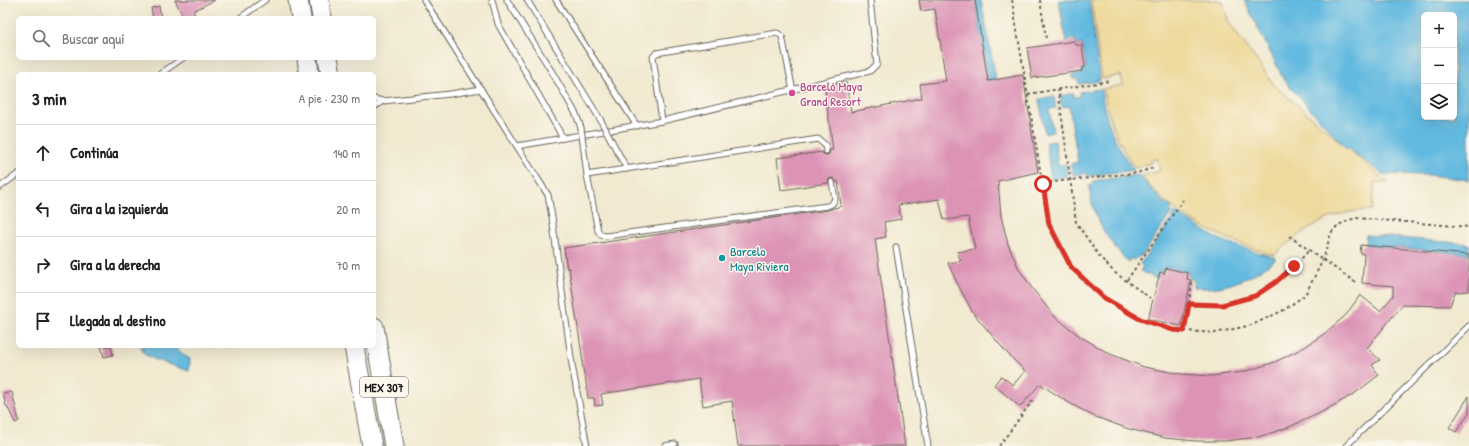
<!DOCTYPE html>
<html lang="es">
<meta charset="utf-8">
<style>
:root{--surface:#fff;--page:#f2f2f2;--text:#202124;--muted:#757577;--line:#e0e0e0}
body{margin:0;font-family:"Patrick Hand",sans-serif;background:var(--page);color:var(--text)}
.controls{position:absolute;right:12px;top:12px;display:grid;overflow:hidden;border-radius:6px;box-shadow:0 4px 16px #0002}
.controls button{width:36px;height:36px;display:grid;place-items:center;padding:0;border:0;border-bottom:1px solid var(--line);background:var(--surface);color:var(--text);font:20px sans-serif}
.stop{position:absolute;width:12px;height:12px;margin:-9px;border:3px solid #d93025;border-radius:50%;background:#fff}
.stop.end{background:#d93025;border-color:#fff;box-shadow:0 1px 4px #0008}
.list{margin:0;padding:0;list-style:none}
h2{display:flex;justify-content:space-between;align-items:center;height:52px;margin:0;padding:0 16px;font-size:17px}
h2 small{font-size:13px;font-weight:400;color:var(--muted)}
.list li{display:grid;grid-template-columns:26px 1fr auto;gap:12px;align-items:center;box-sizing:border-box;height:56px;padding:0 16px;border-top:1px solid var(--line)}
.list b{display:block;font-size:15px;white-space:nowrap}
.list em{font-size:13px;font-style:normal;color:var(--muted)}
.icon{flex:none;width:22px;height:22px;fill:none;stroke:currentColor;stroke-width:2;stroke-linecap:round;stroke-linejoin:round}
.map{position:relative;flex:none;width:1469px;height:446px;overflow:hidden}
.search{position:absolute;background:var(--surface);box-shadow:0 4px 16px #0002;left:16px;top:16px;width:360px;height:44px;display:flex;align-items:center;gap:10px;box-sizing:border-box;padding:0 14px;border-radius:6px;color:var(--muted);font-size:15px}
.panel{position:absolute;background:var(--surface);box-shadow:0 4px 16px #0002;left:16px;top:72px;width:360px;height:276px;border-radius:6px}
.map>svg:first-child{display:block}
.sand{fill:#eeda9e;stroke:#857b5d}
.water{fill:#63bae0;stroke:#406b7e;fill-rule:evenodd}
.building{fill:#dc93b5}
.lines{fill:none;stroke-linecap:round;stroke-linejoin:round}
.lane-casing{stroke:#67645b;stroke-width:7}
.highway-casing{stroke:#67645b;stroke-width:21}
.path{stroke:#67645b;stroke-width:2;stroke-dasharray:3 3;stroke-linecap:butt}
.lane{stroke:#fff;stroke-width:5}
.highway{stroke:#fff;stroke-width:19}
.lane-bridge-casing{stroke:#67645b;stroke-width:7;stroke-linecap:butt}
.lane-bridge{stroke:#fff;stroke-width:5}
.route{stroke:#d93025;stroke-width:5}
.hotel-dot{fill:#d1479c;stroke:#fbf7ec;stroke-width:1.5}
.culture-dot{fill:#0f9aa8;stroke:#fbf7ec;stroke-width:1.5}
.labels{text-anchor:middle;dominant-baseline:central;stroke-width:3;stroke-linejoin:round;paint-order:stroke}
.shield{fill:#fbf7ec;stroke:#5f5e5a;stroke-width:1}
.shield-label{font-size:12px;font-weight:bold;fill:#1c1c1c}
.hotel-label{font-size:13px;fill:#b23c85;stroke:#fbf7ec;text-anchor:start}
.culture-label{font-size:13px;fill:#0d838f;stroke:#fbf7ec;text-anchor:start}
</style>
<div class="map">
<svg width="1469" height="446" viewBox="0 0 1469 446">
<rect width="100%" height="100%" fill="#fbf7ec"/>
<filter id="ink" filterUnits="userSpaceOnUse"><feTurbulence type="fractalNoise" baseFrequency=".025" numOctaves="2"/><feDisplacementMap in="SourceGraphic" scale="8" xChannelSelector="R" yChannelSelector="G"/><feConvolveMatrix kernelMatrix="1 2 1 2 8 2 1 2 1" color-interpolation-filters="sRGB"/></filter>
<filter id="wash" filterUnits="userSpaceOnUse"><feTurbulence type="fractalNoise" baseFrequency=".012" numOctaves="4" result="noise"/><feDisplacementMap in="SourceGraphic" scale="16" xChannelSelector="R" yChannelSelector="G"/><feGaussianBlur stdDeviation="0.9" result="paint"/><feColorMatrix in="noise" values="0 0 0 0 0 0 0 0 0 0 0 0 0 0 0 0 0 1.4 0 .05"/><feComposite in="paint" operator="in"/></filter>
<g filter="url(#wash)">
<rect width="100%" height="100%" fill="#f1e9d0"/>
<path class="sand" d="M1091 0H1222L1229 23 1275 86 1388 183 1375 182 1372 210C1364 210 1357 210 1350 212 1320 218 1297 235 1274 255 1225 240 1174 219 1141 176L1160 171 1158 159 1151 160V163L1135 168C1118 145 1108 117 1103 89L1123 85 1121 75 1102 79Z"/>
<g class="water">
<polygon points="975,0 981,0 996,79 988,81"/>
<polygon points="1059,0 1089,0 1100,81 1079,84 1078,79 1073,79 1072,75 1082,74 1081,72 1083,72 1083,68 1086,68 1082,44 1077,45 1075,39 1066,41"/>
<path d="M1244 0H1469V180L1429 175 1383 174 1345 147 1284 80ZM1424 15H1454V117H1424Z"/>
<path d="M1101 89C1104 117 1116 148 1134 170L1087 176 1086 173 1073 175 1070 164 1078 162 1069 106 1062 107 1060 96 1073 93 1074 97 1080 96V92Z"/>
<polygon points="1054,96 1056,108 1049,109 1053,132 1045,134 1039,99"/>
<polygon points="1055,141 1058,165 1066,164 1068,176 1051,179 1046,142"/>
<path d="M1139 175 1161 200 1172 208 1170 210 1172 212 1142 256 1140 255 1139 257H1137L1134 260 1131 258 1128 262C1107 240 1092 217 1089 186L1093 185V181Z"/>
<path d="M1176 213 1216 238 1237 246 1276 258 1275 260C1252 277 1224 292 1194 287V280L1189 278V273L1165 267 1163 272 1159 271 1157 279 1140 271 1143 266 1140 264Z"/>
<polygon points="1366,235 1469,244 1469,254 1365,245"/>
<polygon points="141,346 174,346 176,349 190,359 189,371 156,360 144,354"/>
</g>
<g id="blocks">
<g class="building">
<polygon points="175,0 215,0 193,11 197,18 184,18"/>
<polygon points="919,0 975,0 988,81 1023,75 1038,172 998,181 1001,216 1008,244 1019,269 1032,288 1054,316 1081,337 1110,354 1144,367 1181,374 1212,376 1243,372 1275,362 1305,347 1325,333 1346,315 1360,295 1380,311 1393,296 1393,286 1362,283 1364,254 1360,253 1361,245 1469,255 1469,291 1455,292 1450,306 1402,305 1367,348 1380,360 1372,365 1379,375 1354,394 1320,413 1287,428 1258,437 1226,441 1196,441 1165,438 1129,429 1093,416 1066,401 1040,384 1020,407 994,385 1001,376 1013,385 1025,371 1007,353 973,313 958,285 948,263 961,261 957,252 975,249 968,217 944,220 939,199 898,205 901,219 884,222 886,237 875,239 905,446 738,446 732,401 703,406 699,379 601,394 603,405 595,406 594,398 588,398 585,375 584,375 582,362 583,362 569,268 567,269 564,248 828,210 841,206 838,181 836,182 833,178 829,179 828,183 781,190 777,158 822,152 823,154 826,155 829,154 830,150 833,150 825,91 831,90 831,85 846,82 851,112 922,98 920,84 946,81 935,9 921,11"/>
<polygon points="159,6 161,18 153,18 151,8"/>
<polygon points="1075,41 1076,45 1082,45 1085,67 1082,68 1082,71 1032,78 1027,48"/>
<polygon points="1166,268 1188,273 1187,279 1191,280 1181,326 1148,319 1160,272 1164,274"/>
<polygon points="101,346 111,346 113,355 104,357"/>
<polygon points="12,392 19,421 15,423 7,406 6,406 3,394"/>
<polygon points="1469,396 1469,413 1456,432 1449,428"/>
</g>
</g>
</g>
<g filter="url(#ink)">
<use href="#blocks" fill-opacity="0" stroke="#67645b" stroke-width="1"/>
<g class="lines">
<defs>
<g id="lane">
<polyline points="424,0 548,195 552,217 572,365 587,446"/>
<polyline points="492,0 498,24 563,138"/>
<polyline points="507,0 552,72 576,114 581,128"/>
<polyline points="527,0 600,119"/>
<polyline points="556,0 637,126"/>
<polyline points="240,18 265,0"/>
<polyline points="160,74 183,58"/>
<polyline points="374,99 383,101 450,94 481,89"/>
<polyline points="374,107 383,101"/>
<polyline points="662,121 653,57 656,53 777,33 782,36 793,91"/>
<polyline points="517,146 662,121 870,71 877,64 870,0"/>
<polyline points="617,151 627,169"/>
<polyline points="826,151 825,145 818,139 587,175 598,231 601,235 606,236 827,206 832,204 835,199 832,182"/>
<polyline points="585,159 587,175"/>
<polyline points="0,187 18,174"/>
<polyline points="896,247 928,446"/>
<polyline points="665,446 675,444"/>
<polyline points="1346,446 1469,326"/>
</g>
<g id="highway">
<polyline points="298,0 301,18"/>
<polyline points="319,0 322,18"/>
<polyline points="307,58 309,74"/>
<polyline points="328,58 331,74"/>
<polyline points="374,327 394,446"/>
<polyline points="354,346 372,446"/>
</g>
</defs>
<use href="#lane" class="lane-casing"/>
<use href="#highway" class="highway-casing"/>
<g class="path">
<polyline points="1012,0 1049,224 1071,267 1104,298 1140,319 1173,330 1215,333 1252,325 1284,310 1305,295 1323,260 1331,233 1338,225 1355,218 1469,227"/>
<polyline points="1040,0 1046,38"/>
<polyline points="1058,89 1076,222 1099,256 1114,272 1150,298"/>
<polyline points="1028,94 1110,81"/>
<polyline points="1043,183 1136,173 1154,168"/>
<polyline points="1289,236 1355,282"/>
<polyline points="1127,280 1183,200"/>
<polyline points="1189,303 1192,282"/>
<polyline points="1184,331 1189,303 1222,305 1255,296 1276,282 1295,266 1309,250"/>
<polyline points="999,446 1033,400"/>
</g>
<use href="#lane" class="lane"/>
<use href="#highway" class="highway"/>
<defs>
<g id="lane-bridge">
<polyline points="600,119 617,151"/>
<polyline points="581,128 585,159"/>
</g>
</defs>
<use href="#lane-bridge" class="lane-bridge-casing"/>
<use href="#lane-bridge" class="lane-bridge"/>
</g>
</g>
<g class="lines" filter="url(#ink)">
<polyline class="route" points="1043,184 1049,224 1071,267 1104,298 1140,319 1173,330 1184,331 1189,304 1222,305 1255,296 1276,282 1294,266"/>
</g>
<circle class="hotel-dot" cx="792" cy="93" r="4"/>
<circle class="culture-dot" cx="722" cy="258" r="4"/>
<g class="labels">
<rect class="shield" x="360" y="377" width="48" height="20" rx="3"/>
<g class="shield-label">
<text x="384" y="387">MEX 307</text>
</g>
<g class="hotel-label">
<text x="800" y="86">Barceló Maya<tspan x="800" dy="15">Grand Resort</tspan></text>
</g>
<g class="culture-label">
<text x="730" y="251">Barcelo<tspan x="730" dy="15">Maya Riviera</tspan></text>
</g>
</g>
</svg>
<div class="controls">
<button>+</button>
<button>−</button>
<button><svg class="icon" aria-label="layers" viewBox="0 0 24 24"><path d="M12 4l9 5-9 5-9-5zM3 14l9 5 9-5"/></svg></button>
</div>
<div class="stop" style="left:1043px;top:184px"></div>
<div class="stop end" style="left:1294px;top:266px"></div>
<div class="search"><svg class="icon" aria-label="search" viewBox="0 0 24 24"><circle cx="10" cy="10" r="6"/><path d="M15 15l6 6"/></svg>Buscar aquí</div>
<section class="panel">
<h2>3 min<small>A pie · 230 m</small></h2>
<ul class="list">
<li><svg class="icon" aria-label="ahead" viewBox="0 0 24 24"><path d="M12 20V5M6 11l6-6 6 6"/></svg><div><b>Continúa</b></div><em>140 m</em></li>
<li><svg class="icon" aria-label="left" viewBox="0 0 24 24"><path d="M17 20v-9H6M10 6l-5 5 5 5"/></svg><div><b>Gira a la izquierda</b></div><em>20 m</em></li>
<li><svg class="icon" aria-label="right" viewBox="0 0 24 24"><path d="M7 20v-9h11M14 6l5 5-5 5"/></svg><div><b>Gira a la derecha</b></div><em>70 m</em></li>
<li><svg class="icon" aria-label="arrive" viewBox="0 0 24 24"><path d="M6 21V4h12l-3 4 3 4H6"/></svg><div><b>Llegada al destino</b></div></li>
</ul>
</section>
</div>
